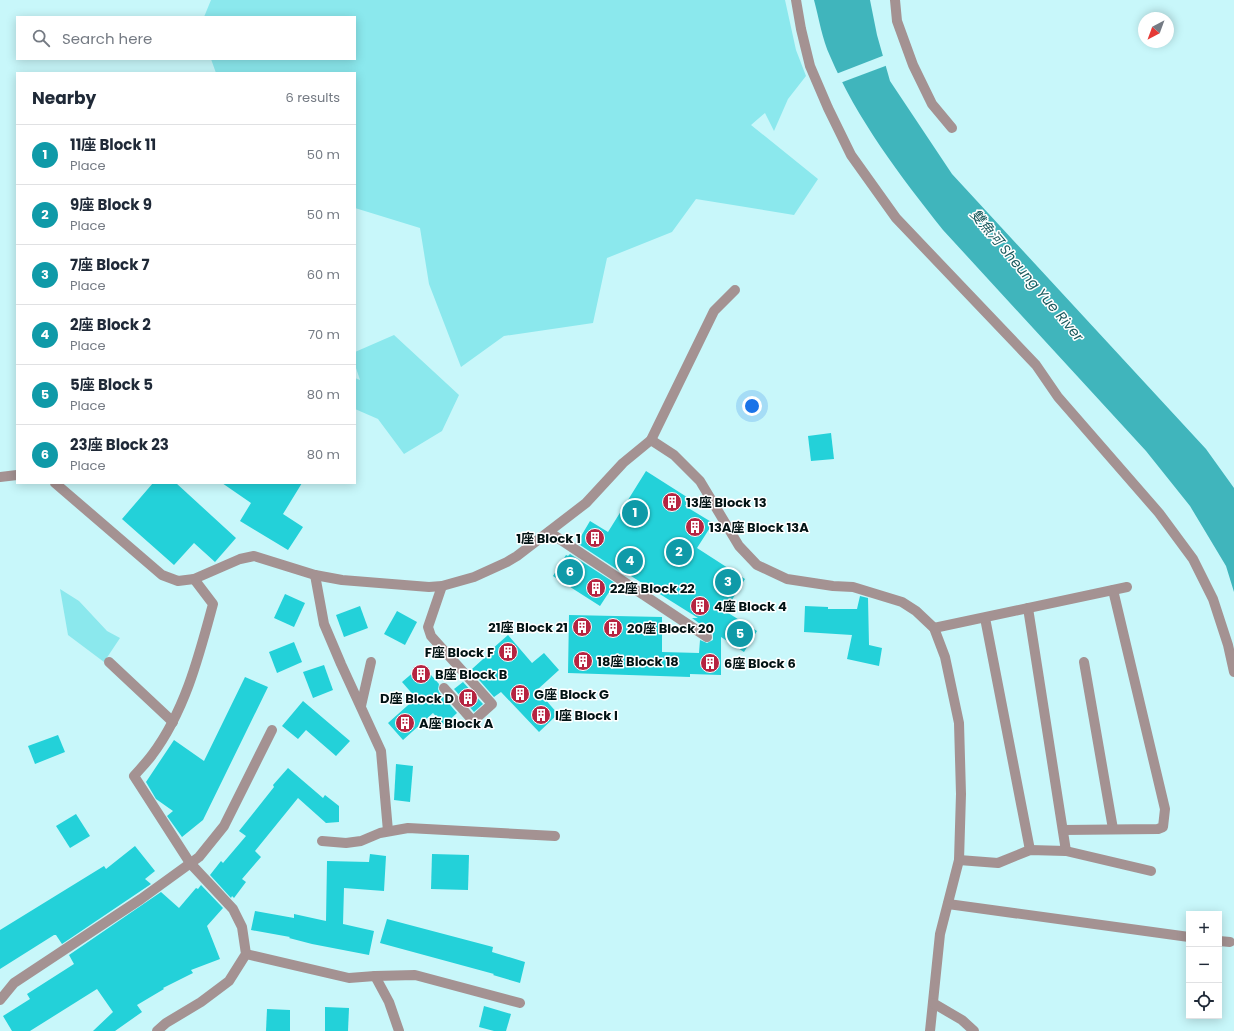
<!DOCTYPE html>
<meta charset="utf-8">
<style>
:root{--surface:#fff;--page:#f6f6f7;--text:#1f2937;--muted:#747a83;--line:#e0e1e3;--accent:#7c3aed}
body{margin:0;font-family:Poppins,"Noto Sans TC",sans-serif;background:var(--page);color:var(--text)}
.controls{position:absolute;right:12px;bottom:12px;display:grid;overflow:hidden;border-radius:0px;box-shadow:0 2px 10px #0003}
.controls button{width:36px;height:36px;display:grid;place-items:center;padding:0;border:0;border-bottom:1px solid var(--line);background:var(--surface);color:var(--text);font:20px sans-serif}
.compass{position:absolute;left:1138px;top:12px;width:36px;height:36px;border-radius:50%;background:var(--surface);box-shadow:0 2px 10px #0003;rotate:221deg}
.you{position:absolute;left:752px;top:406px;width:14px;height:14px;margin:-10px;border:3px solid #fff;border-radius:50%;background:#1a73e8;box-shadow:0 0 0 6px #1a73e833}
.badge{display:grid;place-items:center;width:26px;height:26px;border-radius:50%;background:var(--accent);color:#fff;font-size:13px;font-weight:700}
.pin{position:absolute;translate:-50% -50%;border:2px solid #fff;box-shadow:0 1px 4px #0006}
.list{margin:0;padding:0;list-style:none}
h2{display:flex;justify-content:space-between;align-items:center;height:52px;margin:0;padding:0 16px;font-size:17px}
h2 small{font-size:13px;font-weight:400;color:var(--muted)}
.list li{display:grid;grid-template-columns:26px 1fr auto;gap:12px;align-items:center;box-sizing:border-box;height:60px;padding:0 16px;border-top:1px solid var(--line)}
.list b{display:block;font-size:15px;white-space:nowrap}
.list p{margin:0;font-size:13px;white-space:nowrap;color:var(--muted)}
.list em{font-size:13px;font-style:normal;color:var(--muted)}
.icon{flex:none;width:22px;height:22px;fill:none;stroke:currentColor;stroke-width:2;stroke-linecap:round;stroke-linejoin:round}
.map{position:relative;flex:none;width:1234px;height:1031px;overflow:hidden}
.search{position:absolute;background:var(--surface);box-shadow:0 2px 10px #0003;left:16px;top:16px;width:340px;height:44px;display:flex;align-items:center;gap:10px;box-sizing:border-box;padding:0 14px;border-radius:0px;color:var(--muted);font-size:15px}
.panel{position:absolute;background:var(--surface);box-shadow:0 2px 10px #0003;left:16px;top:72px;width:340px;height:412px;border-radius:0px}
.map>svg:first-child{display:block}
.green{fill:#8be8ed}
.water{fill:#40b5bc}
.pier{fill:#c8f7fa}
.building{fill:#23d1d9}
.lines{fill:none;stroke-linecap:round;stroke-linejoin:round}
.minor{stroke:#a49292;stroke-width:10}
.labels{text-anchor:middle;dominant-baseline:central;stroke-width:3;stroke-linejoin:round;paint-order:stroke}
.poi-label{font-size:13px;font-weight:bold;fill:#021314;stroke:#fff;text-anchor:start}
.water-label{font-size:14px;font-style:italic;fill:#1b5b5e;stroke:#fff}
</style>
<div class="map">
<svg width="1234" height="1031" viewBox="0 0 1234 1031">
<rect width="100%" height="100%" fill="#c8f7fa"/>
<g class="green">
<polygon points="211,0 785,0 796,50 806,76 788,99 774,131 765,113 751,125 818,179 794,215 696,199 672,232 607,258 593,323 504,336 461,367 429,284 420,228 355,208 355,73 216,73 211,59 355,59 355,17 204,17"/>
<polygon points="394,335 459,395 442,431 404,454 378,419 355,409 355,378 360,380 355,365 355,352"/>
<polygon points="60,589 79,601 107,631 120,638 104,662 68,635"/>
</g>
<path class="water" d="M814 0H870L877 35 890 81 952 174 1206 449 1234 488V592L1226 566 1190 506 1146 451 943 230C901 177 856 118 830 56 822 39 819 18 814 0Z"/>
<polygon class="pier" points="885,55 888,65 840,83 836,74"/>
<g class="building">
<polygon points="831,433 834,459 811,461 808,436"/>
<polygon points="646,471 690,499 685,506 713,523 697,548 745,579 725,611 757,631 744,652 721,637 721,675 690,674 690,677 568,673 569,615 662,617 662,652 699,653 700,640 707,643 713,640 713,634 711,632 692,618 698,618 623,571 621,572 577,543 590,521 608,532"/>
<polygon points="153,483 176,483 236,538 215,562 194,543 174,565 122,519"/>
<polygon points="222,483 302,483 283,514 303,527 288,550 240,521 251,503"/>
<polygon points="570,554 615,583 600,606 553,576 566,555 568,556"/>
<polygon points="285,594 305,603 294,627 274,618"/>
<polygon points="860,596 868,598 869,645 882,648 879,666 847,659 852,635 804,632 805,606 828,607 828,609 857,609"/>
<polygon points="360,606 368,628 344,637 336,615"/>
<polygon points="397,611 417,622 405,645 384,634"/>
<polygon points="508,635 532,663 544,653 559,670 537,690 558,714 539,732 501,692 494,697 473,673 474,672 472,669 492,651 491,650"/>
<polygon points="294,642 302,662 277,673 269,652"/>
<polygon points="324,665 333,690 313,698 303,672"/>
<polygon points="422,665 439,684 438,689 439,692 457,713 444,725 433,713 403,740 388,723 416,698 402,682"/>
<polygon points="245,677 268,687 203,820 182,837 167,816 173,811 156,799 146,782 174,740 204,761"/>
<polygon points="463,682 483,704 474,712 454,689"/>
<polygon points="303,701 350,741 336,756 306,730 298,739 282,726"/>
<polygon points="58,735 65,752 35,764 28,746"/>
<polygon points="396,764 413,766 410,802 394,800"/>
<polygon points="288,768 323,798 325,795 339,806 339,822 326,823 298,798 255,851 261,857 242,879 246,882 234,898 232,896 231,898 210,875 221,861 223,863 246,836 239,831 274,787 273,785"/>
<polygon points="76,814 90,836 70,848 56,826"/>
<polygon points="135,846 155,871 145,879 151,884 62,944 56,935 54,935 0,969 0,930 104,866 106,869"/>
<polygon points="370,854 386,856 384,891 344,888 343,924 374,931 369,955 312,944 289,938 290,937 251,930 255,911 294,918 294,914 326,921 327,861 369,862"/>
<polygon points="432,854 469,855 468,890 431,889"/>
<polygon points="201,885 223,908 207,926 220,959 191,970 193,973 163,988 164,989 137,1005 142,1012 115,1031 93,1031 113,1012 97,989 30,1031 12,1031 3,1016 30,999 27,994 74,964 69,955 161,892 179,908 196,888 198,889"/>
<polygon points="387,919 493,947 492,952 525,962 520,983 493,975 494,974 380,943"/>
<polygon points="484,1006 511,1014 506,1031 494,1031 479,1027"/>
<polygon points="325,1007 349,1008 348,1031 325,1031"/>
<polygon points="267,1009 290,1010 290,1031 266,1031"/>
</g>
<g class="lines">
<g class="minor">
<polyline points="796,0 801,29 810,66 828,108 851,155 896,218 1036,365 1058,397 1159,513 1193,559 1213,599 1228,645 1234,672"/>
<polyline points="895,0 897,21 913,65 932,104 952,128"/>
<polyline points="651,440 674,455 700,481 739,546 757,565 787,579 833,586 853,587 902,602 916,611 934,628 945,657 959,723 961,794 959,860 940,934 930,1031"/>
<polyline points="0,477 17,475"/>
<polyline points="55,483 162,575 178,581 194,579 240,559 254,556 315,575 342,580 429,587 442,586 474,577 507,562 517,556 586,503 623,463 651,440 714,311 735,290"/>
<polyline points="549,532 707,637"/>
<polyline points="315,575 324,624 341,664 381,751 388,831"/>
<polyline points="442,586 428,627 431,636 492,704 473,721 444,688"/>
<polyline points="1028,608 1066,851"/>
<polyline points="985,618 1030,850"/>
<polyline points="934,628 1127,587"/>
<polyline points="109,662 173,722"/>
<polyline points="1084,662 1113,829"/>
<polyline points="361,706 371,662"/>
<polyline points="1063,830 1158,829 1163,827 1165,809 1113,590"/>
<polyline points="322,841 346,843 361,841 380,833 408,828 555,836"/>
<polyline points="959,860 998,863 1030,850 1066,851 1151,871"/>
<polyline points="948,904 1189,937"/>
<polyline points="1219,941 1230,942"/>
<polyline points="246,954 349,978 375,976 415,975 520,1003"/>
<polyline points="375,976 389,1002 399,1031"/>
<polyline points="0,1000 14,983 141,899 199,857 224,826 272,730"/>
<polyline points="933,1003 962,1020 974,1031"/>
<path d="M157 1031 166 1023 201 1002 229 981 246 954 242 927 233 909 190 863 134 776C140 769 147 762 152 755 185 711 199 656 213 604L194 579"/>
</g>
</g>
<defs>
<symbol id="building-disc" viewBox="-11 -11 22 22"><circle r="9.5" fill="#b62441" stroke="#fff"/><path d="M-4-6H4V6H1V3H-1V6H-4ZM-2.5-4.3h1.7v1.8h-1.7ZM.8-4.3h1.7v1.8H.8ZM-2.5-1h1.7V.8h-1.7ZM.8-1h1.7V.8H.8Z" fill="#fff"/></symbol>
</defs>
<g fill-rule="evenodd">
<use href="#building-disc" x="661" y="491" width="22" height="22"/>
<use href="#building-disc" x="684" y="516" width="22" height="22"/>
<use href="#building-disc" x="584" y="527" width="22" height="22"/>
<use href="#building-disc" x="585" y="577" width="22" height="22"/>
<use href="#building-disc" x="689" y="595" width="22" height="22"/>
<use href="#building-disc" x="571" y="616" width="22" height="22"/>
<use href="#building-disc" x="602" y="617" width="22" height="22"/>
<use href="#building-disc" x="497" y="641" width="22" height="22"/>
<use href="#building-disc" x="572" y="650" width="22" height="22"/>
<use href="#building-disc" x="699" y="652" width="22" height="22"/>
<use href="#building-disc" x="410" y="663" width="22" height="22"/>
<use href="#building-disc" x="509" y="683" width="22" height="22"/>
<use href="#building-disc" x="457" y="687" width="22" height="22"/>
<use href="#building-disc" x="530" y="704" width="22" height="22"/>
<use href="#building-disc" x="394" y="712" width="22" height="22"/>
</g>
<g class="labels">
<g class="poi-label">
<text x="686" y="502">13座 Block 13</text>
<text x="709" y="527">13A座 Block 13A</text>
<text x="581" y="538" text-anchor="end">1座 Block 1</text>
<text x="610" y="588">22座 Block 22</text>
<text x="714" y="606">4座 Block 4</text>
<text x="568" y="627" text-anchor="end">21座 Block 21</text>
<text x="627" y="628">20座 Block 20</text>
<text x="494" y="652" text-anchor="end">F座 Block F</text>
<text x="597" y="661">18座 Block 18</text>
<text x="724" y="663">6座 Block 6</text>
<text x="435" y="674">B座 Block B</text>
<text x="534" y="694">G座 Block G</text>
<text x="454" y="698" text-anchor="end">D座 Block D</text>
<text x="555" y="715">I座 Block I</text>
<text x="419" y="723">A座 Block A</text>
</g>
<g class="water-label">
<text transform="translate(1027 275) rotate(50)">雙魚河 Sheung Yue River</text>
</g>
</g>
</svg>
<div class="controls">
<button>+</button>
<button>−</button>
<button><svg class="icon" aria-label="locate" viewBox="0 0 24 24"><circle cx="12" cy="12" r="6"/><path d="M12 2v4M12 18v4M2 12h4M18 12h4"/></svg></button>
</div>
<svg class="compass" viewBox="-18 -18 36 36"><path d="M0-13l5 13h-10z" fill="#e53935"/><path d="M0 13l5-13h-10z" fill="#747a83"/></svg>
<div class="you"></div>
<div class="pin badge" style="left:635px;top:513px;background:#0f9aa8">1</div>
<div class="pin badge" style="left:679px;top:552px;background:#0f9aa8">2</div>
<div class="pin badge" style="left:728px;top:582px;background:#0f9aa8">3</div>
<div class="pin badge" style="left:630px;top:561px;background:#0f9aa8">4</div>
<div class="pin badge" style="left:740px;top:634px;background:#0f9aa8">5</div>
<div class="pin badge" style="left:570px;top:572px;background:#0f9aa8">6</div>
<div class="search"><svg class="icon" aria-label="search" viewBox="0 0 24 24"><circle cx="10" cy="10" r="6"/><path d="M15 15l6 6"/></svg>Search here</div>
<section class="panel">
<h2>Nearby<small>6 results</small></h2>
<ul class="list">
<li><span class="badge" style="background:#0f9aa8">1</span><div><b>11座 Block 11</b><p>Place</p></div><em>50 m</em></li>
<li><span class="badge" style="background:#0f9aa8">2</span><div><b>9座 Block 9</b><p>Place</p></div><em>50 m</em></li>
<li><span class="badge" style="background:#0f9aa8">3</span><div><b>7座 Block 7</b><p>Place</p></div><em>60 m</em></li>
<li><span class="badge" style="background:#0f9aa8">4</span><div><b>2座 Block 2</b><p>Place</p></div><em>70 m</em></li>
<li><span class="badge" style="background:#0f9aa8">5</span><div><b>5座 Block 5</b><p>Place</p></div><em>80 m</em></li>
<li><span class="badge" style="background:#0f9aa8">6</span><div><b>23座 Block 23</b><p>Place</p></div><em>80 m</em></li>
</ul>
</section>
</div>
